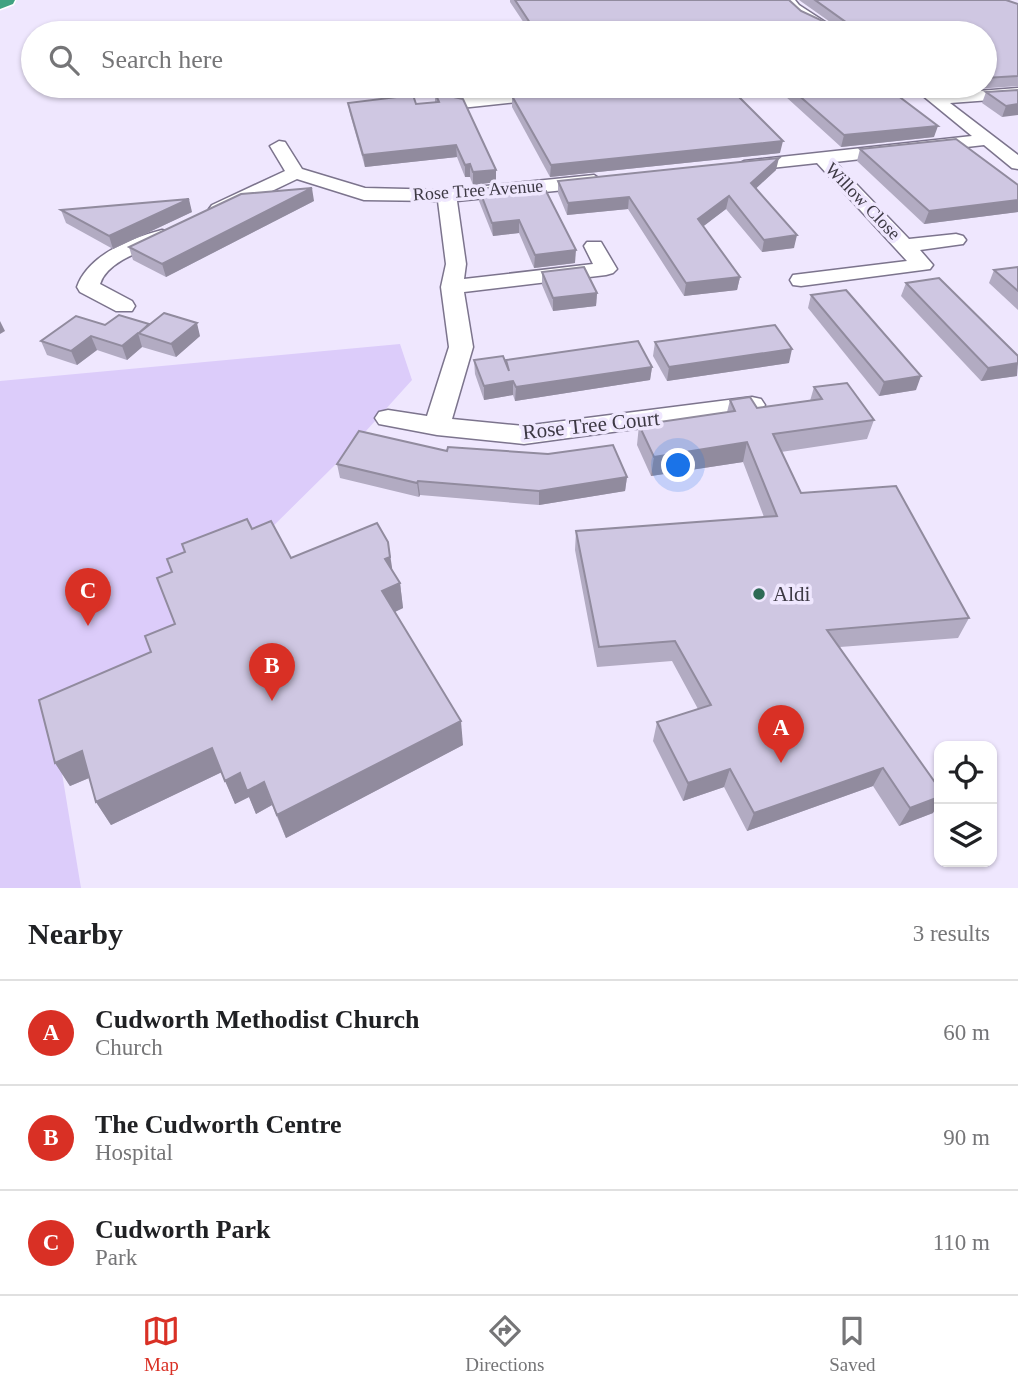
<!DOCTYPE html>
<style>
:root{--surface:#fff;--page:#f6f6f6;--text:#202124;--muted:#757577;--line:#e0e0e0;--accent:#d93025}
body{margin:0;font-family:Georgia,serif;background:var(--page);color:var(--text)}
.controls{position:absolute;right:21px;bottom:21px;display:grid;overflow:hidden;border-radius:14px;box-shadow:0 2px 5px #0004}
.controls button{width:63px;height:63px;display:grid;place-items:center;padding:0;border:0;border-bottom:2px solid var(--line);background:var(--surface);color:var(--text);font:35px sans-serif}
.you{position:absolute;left:679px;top:466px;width:24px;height:24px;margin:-18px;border:5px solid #fff;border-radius:50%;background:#1a73e8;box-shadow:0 0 0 10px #1a73e833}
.badge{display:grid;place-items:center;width:46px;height:46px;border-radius:50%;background:var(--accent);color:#fff;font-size:23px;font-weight:700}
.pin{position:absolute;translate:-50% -58px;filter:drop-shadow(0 2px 4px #0008)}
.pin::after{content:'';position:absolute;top:37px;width:24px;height:21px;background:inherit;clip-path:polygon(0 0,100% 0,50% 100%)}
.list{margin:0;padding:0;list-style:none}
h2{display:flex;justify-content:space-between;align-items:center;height:91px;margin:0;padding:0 28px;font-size:30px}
h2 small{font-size:23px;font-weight:400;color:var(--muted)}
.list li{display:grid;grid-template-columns:46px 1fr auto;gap:21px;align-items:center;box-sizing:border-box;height:105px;padding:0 28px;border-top:2px solid var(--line)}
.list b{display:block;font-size:26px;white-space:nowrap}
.list p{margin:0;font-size:23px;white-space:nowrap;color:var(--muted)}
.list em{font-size:23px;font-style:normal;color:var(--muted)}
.icon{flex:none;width:38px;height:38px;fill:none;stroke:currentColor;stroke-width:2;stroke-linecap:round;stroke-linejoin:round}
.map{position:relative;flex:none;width:1018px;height:888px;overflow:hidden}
.search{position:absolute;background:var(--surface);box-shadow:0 2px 5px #0004;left:21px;right:21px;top:21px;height:77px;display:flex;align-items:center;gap:18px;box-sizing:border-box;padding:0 24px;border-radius:38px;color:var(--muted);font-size:26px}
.sheet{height:406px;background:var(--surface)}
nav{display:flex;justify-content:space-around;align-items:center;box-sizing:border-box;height:98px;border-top:2px solid var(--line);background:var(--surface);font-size:19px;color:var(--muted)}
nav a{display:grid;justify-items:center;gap:4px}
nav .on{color:var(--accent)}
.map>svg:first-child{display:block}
.green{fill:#dcccfa}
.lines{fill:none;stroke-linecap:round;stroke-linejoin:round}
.street-casing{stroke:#7c748d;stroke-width:3}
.highway-casing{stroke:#fff;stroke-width:3}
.street{fill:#fff;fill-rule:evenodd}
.highway{fill:#40a281;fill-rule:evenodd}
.wall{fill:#b2abc2}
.shaded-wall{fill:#918b9e}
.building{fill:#cfc7e2;stroke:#918b9e;stroke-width:2}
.poi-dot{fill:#2d6a55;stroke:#efe7fe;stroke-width:2.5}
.labels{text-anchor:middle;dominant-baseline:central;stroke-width:7;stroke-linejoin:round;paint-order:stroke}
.far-street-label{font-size:18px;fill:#3d3944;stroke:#efe7fe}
.street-label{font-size:21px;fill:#3d3944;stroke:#efe7fe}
.poi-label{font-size:21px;fill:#3d3944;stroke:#efe7fe;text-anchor:start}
</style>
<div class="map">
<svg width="1018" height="888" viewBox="0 0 1018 888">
<rect width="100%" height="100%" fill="#efe7fe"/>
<polygon class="green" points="400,344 412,380 338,462 254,545 185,649 54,725 81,888 0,888 0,381"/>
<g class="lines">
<defs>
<g id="street">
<path d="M783 0H795L799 5 842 33C820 34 794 19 783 0Z"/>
<polygon points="911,86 928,86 939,94 1018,88 1018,98 950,103 1018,155 1018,169 1012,168 984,145 835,162 909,239 956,234 963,236 966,240 963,244 920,250 933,265 930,269 801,286 793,285 790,280 793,275 801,274 907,261 817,163 744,171 735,166 744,161 972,136"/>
<polygon points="549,90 557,95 555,98 461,108 455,106 450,96 458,91 464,93 467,98"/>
<polygon points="279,141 285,142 302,169 365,188 447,190 594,175 603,181 594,187 457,201 466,264 464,279 593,264 584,246 587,242 601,242 617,269 613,273 606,275 464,292 473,347 452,419 524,426 752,397 761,399 765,405 761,411 752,413 524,444 437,435 379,424 375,418 379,412 388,410 427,416 449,347 441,287 446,264 438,201 364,200 297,179 226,213 212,213 209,209 212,205 285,171 270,146"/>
<path d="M162 230 169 232 172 236 169 240C148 249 107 260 100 284L132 301 135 306 132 311H116L80 292 77 287C88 255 131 238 162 230Z"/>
</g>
<polygon id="highway" points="0,0 15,0 13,4 0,9"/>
</defs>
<use href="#street" class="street-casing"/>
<use href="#highway" class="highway-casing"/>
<use href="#street" class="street"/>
<use href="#highway" class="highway"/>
</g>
<g class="wall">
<polygon points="510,0 789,0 801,11 827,23 833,24 799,0 1006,0 1018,4 1018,86 962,90 957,86 935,88 932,86 985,86 985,33 530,32 510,2"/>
<polygon points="774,86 913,86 912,90 893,92 934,137 841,147"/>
<polygon points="1018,90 1002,117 982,103 986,92"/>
<polygon points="435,93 496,170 496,182 473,185 470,177 465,177 457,157 365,167 350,114 348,103 416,104 435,102"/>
<polygon points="512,96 780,153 550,177 512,107"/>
<polygon points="860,149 1018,185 1018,212 924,224 857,161"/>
<polygon points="776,170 756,188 794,248 762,252 726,209 703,226 740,277 737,290 684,296 628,209 567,215 558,193 558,181"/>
<polygon points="479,189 508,195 575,263 534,268 519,233 493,236 479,201"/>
<polygon points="314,201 166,277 133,260 129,247"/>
<polygon points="61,210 192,212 113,249 66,223"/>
<polygon points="1018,267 1018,310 989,283 994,270"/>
<polygon points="542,272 597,293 596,306 553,311 542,285"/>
<polygon points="906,283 1017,376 981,381 901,296"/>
<polygon points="811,295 916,390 879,396 808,308"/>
<polygon points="149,324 200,336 176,357 142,347 127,360 97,350 77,365 47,355 41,341 105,325"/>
<polygon points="655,342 789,363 667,381 653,356"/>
<polygon points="474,360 506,362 652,367 650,380 515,401 513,395 484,400 475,374"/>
<polygon points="814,387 874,420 867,439 781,452 801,493 969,618 958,638 840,647 933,813 899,826 873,786 747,831 724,787 683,801 653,741 657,722 698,709 672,661 597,667 575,550 576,531 764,517 743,462 651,476 637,445 639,425 727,412 730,400 757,408 810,401"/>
<polygon points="447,451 627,477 625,491 539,505 420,495 419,497 340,478 337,464"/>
<polygon points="252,529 291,558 392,571 400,583 403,608 395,612 463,745 286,838 272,805 256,814 249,797 235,804 222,772 111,825 96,802 89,778 70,786 55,763 175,624 172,572"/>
</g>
<g class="shaded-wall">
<polygon points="514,86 573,86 514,91"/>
<polygon points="880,86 913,86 912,90 878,93"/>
<polygon points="936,86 957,86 935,88"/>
<polygon points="1018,104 1018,115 1002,117 1006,106"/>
<polygon points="938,126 934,137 841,147 844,135"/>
<polygon points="783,141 780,153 550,177 551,165"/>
<polygon points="456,145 457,157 365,167 363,155"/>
<polygon points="779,158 776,170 749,195 751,183"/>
<polygon points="470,164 470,177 465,177 465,165"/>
<polygon points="496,170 496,182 473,185 473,172"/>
<polygon points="312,188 314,201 166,277 162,264"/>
<polygon points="729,196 726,209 696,232 698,219"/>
<polygon points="629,197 628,209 567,215 568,203"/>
<polygon points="189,199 192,212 113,249 109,236"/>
<polygon points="1018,200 1018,212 924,224 929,211"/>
<polygon points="519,220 519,233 493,236 492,223"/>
<polygon points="797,235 794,248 762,252 764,240"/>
<polygon points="576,250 575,263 534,268 535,255"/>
<polygon points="740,277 737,290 684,296 686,283"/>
<polygon points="597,293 596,306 553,311 553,298"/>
<polygon points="0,321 5,331 0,334"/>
<polygon points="197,323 200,336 176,357 171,344"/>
<polygon points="138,333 142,347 127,360 122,346"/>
<polygon points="91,336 97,350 77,365 71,351"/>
<polygon points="792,349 789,363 667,381 669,367"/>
<polygon points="1018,363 1017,376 981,381 988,368"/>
<polygon points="652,367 650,380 515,401 516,387"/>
<polygon points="921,376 916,390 879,396 884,382"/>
<polygon points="513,381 513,395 484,400 484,386"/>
<polygon points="747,442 743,462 651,476 654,457"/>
<polygon points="627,477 625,491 539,505 539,491"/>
<polygon points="418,481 420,495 419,497 417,483"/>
<polygon points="388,542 392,567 393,582 385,559"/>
<polygon points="400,583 403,608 386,616 382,591"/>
<polygon points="461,721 463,745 286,838 277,815"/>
<polygon points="212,748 222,772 111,825 96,802"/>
<polygon points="82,751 96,775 70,786 55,763"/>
<polygon points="883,768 873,786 747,831 754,813"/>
<polygon points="730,769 724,787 683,801 688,783"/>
<polygon points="240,773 264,782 272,805 256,814 249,797 235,804 225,781"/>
<polygon points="939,797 939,803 933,813 899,826 910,808"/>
</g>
<g class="building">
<polygon points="515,0 789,0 801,11 827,23 844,26 847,23 815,0 1006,0 1018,4 1018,76 985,78 985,33 514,33 536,32"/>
<polygon points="618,86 728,86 783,141 551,165 512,96"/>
<polygon points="788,86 885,86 938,126 844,135"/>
<polygon points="448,87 454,97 463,99 496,170 473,172 470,164 465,165 456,145 363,155 348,103 413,95 416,104 439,102 435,93"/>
<polygon points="1018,90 1018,104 1006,106 986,92"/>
<polygon points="956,139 1018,185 1018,200 929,211 860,149"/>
<polygon points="779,158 751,183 797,235 764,240 729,196 698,219 740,277 686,283 629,197 568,203 558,181"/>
<polygon points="503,186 508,195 546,191 576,250 535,255 519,220 492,223 479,189"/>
<polygon points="312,188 162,264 129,247 241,194"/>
<polygon points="189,199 109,236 61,210"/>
<polygon points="584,267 597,293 553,298 542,272"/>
<polygon points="1018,267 1018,291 994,270"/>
<polygon points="939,278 1018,356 1018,363 988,368 906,283"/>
<polygon points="846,290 921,376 884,382 811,295"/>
<polygon points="164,313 197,323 171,344 138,333 122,346 91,336 71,351 41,341 76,316 105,325 119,315 149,324 139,333"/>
<polygon points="775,325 792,349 669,367 655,342"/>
<polygon points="638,341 652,367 516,387 513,381 484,386 474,360 503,356 509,371 506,360"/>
<polygon points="847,383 874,420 773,434 801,493 896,486 969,618 827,630 939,788 939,797 910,808 883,768 754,813 730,769 688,783 657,722 711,705 675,641 599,647 576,531 777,516 747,442 654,457 639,425 735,411 730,400 750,397 757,408 822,399 814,387"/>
<polygon points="359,431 447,451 448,447 548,454 613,445 627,477 539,491 418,481 417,483 337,464"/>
<polygon points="247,519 252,529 271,521 291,558 377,523 388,542 390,557 385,559 400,583 382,591 461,721 277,815 264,782 247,791 240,773 225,781 212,748 96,802 82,751 55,763 39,700 151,652 145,636 175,624 157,578 172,572 167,559 185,552 182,544"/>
</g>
<circle class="poi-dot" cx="759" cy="594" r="7"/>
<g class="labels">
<g class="far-street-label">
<text transform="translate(478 190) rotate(-4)">Rose Tree Avenue</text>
<text transform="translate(863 201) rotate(46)">Willow Close</text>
</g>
<g class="street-label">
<text transform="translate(591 425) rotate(-6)">Rose Tree Court</text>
</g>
<g class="poi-label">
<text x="773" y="594">Aldi</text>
</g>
</g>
</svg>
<div class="controls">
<button><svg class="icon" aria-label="locate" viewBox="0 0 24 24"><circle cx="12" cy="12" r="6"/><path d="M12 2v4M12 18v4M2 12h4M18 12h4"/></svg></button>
<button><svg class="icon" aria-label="layers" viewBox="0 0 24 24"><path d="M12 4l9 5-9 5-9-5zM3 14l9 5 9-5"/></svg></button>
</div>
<div class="you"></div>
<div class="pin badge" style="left:781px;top:763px">A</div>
<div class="pin badge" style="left:272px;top:701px">B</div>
<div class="pin badge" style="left:88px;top:626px">C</div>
<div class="search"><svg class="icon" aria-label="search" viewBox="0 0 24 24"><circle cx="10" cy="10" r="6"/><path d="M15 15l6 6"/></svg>Search here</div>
</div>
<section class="sheet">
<h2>Nearby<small>3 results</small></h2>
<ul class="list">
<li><span class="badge">A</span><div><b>Cudworth Methodist Church</b><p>Church</p></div><em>60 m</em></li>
<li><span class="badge">B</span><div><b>The Cudworth Centre</b><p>Hospital</p></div><em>90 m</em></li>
<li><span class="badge">C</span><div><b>Cudworth Park</b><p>Park</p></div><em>110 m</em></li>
</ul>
</section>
<nav>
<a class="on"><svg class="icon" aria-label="map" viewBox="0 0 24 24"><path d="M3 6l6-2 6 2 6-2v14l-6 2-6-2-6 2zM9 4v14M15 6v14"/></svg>Map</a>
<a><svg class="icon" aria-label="directions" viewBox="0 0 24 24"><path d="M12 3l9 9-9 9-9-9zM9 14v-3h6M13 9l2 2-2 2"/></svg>Directions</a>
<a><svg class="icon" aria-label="saved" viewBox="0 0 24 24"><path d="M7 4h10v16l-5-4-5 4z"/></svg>Saved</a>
</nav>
